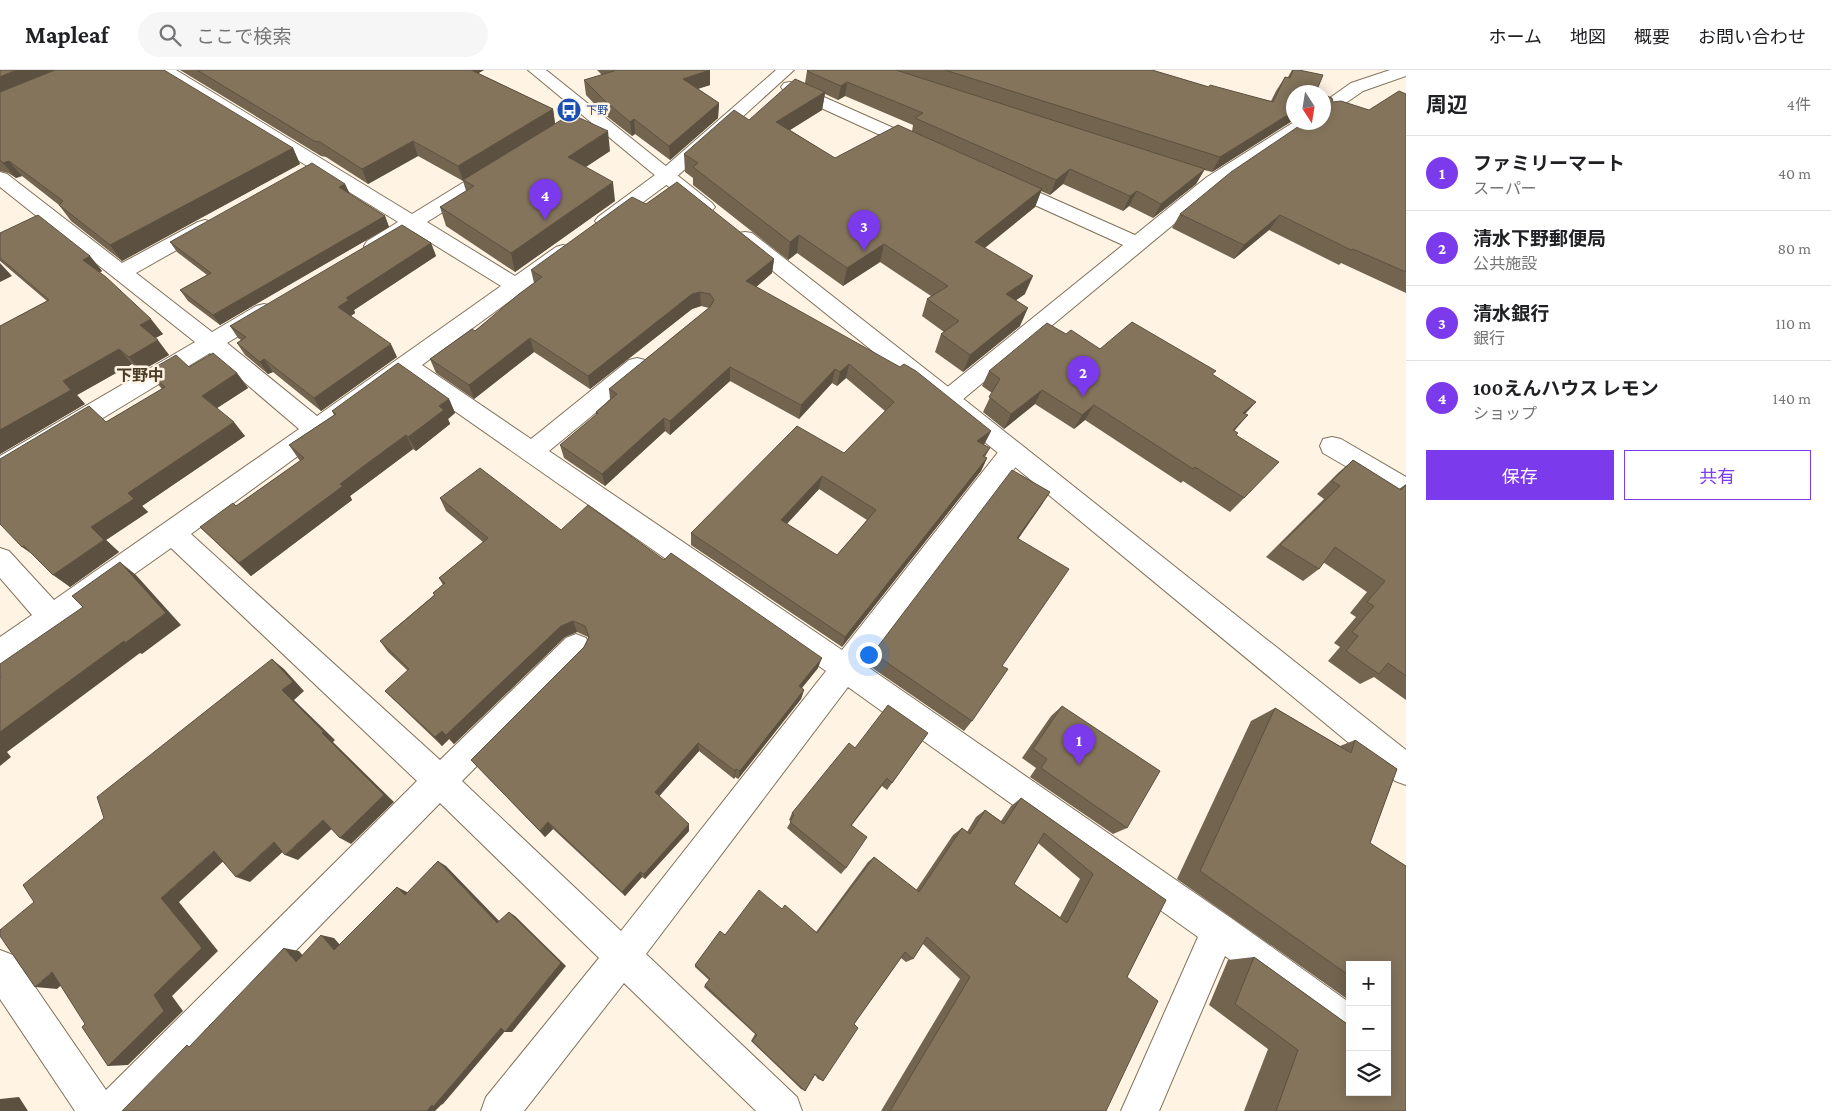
<!DOCTYPE html>
<html lang="ja">
<meta charset="utf-8">
<style>
:root{--surface:#fff;--page:#f6f6f6;--text:#202124;--muted:#757577;--line:#e0e0e0;--accent:#7c3aed}
body{margin:0;font-family:"Crimson Pro","Noto Sans JP",serif;background:var(--page);color:var(--text)}
.controls{position:absolute;right:15px;bottom:15px;display:grid;overflow:hidden;border-radius:0px;box-shadow:0 2px 12px #0003}
.controls button{width:45px;height:45px;display:grid;place-items:center;padding:0;border:0;border-bottom:1px solid var(--line);background:var(--surface);color:var(--text);font:25px sans-serif}
.compass{position:absolute;left:1286px;top:15px;width:45px;height:45px;border-radius:50%;background:var(--surface);box-shadow:0 2px 12px #0003;rotate:168deg}
.you{position:absolute;left:868px;top:584px;width:18px;height:18px;margin:-12px;border:4px solid #fff;border-radius:50%;background:#1a73e8;box-shadow:0 0 0 8px #1a73e833}
.badge{display:grid;place-items:center;width:32px;height:32px;border-radius:50%;background:var(--accent);color:#fff;font-size:16px;font-weight:700}
.pin{position:absolute;translate:-50% -41px;filter:drop-shadow(0 1px 2px #0008)}
.pin::after{content:'';position:absolute;top:26px;width:18px;height:15px;background:inherit;clip-path:polygon(0 0,100% 0,50% 100%)}
.list{margin:0;padding:0;list-style:none}
h2{display:flex;justify-content:space-between;align-items:center;height:65px;margin:0;padding:0 20px;font-size:21px}
h2 small{font-size:16px;font-weight:400;color:var(--muted)}
.list li{display:grid;grid-template-columns:32px 1fr auto;gap:15px;align-items:center;box-sizing:border-box;height:75px;padding:0 20px;border-top:1px solid var(--line)}
.list b{display:block;font-size:19px;white-space:nowrap}
.list p{margin:0;font-size:16px;white-space:nowrap;color:var(--muted)}
.list em{font-size:16px;font-style:normal;color:var(--muted)}
.actions{display:flex;gap:10px;padding:15px 20px}
.actions a{flex:1;padding:11px 0;border:1px solid var(--accent);border-radius:0px;text-align:center;font-size:18px;color:var(--accent)}
.actions .main{background:var(--accent);color:#fff}
.icon{flex:none;width:28px;height:28px;fill:none;stroke:currentColor;stroke-width:2;stroke-linecap:round;stroke-linejoin:round}
.map{position:relative;flex:none;width:1406px;height:1041px;overflow:hidden}
header{display:flex;align-items:center;gap:30px;box-sizing:border-box;height:70px;padding:0 25px;background:var(--surface);border-bottom:1px solid var(--line)}
header strong{font-size:24px}
nav{display:flex;gap:28px;margin-inline-start:auto;font-size:18px}
.search{width:350px;height:45px;background:var(--page);display:flex;align-items:center;gap:12px;box-sizing:border-box;padding:0 18px;border-radius:28px;color:var(--muted);font-size:19px}
main{display:flex}
aside{flex:1;background:var(--surface)}
.map>svg:first-child{display:block}
.lines{fill:none;stroke-linecap:round;stroke-linejoin:round}
.minor-casing{stroke:#81715a;stroke-width:2}
.tertiary-casing{stroke:#81715a;stroke-width:2}
.minor{fill:#fff;fill-rule:evenodd}
.tertiary{fill:#fff;fill-rule:evenodd}
.wall{fill:#72644f;fill-rule:evenodd}
.shaded-wall{fill:#5c5140}
.building{fill:#84745c;stroke:#5c5140;fill-rule:evenodd}
.labels{text-anchor:middle;dominant-baseline:central;stroke-width:5;stroke-linejoin:round;paint-order:stroke}
.far-transit-label{font-size:11px;fill:#164399;stroke:#fff4e4;text-anchor:start}
.quarter-label{font-size:16px;font-weight:bold;fill:#4b3d27;stroke:#fff4e4}
</style>
<header>
<strong>Mapleaf</strong>
<div class="search"><svg class="icon" aria-label="search" viewBox="0 0 24 24"><circle cx="10" cy="10" r="6"/><path d="M15 15l6 6"/></svg>ここで検索</div>
<nav><a>ホーム</a><a>地図</a><a>概要</a><a>お問い合わせ</a></nav>
</header>
<main>
<div class="map">
<svg width="1406" height="1041" viewBox="0 0 1406 1041">
<rect width="100%" height="100%" fill="#fff4e4"/>
<g class="lines">
<defs>
<g id="minor">
<path d="M156 0H176L412 144 490 96 497 94 504 96 506 100 504 104 427 152 515 206 556 177 563 175 570 177 573 182 570 187 422 295 531 369 629 290 637 288 645 290 648 296 645 302 549 381 842 580 1003 376 1012 373 1021 376 1024 383 1021 390 865 595 1231 848 1350 933V973L1337 968 1225 886 1159 1041H1121L1198 867 848 617 646 884 797 1027 802 1041H756L624 913 524 1041H481L486 1027 599 888 440 733 139 1041H75L0 929V880L13 885 106 1020 417 711 171 478 10 592 0 596V567L32 545 0 508V478L9 481 54 530 299 359 210 283 9 405 0 408V386L195 272 0 117V102L7 104 122 193 198 152 205 150 212 152 215 156 212 160 136 203 212 262 256 236 264 234 272 236 275 241 272 246 227 273 317 346 501 216 412 161C399 170 383 185 367 181L364 176 367 171 398 152 158 4ZM406 307 826 601 621 861 462 711 586 586 590 577 586 568 576 564 566 568 440 690 191 464Z"/>
<polygon points="776,0 794,0 673,110 612,155 605,157 598,155 595,151 598,147 659,102"/>
<polygon points="1390,0 1406,0 1406,6 1363,21 1330,44 1324,45 1324,32 1351,13"/>
<polygon points="790,12 925,72 928,76 925,80 919,81 913,80 784,21 781,17 784,13"/>
<polygon points="1294,52 1314,52 1221,115 956,335 948,338 940,335 936,329 940,323 1123,175 997,118 994,114 997,110 1004,108 1011,110 1135,165 1207,107"/>
<polygon points="1332,367 1341,369 1406,407 1406,429 1397,426 1323,383 1320,376 1323,369"/>
</g>
<g id="tertiary">
<polygon points="528,0 546,0 712,133 715,137 712,141 705,143 698,141"/>
<polygon points="745,162 752,163 956,323 1406,680 1406,715 1395,711 940,335 738,173 735,168 738,163"/>
</g>
</defs>
<use href="#minor" class="minor-casing"/>
<use href="#tertiary" class="tertiary-casing"/>
<use href="#minor" class="minor"/>
<use href="#tertiary" class="tertiary"/>
</g>
<g class="wall">
<polygon points="0,0 293,78 300,94 122,191 71,151 59,135 22,106 16,108 8,103 0,101"/>
<polygon points="180,0 484,0 478,3 553,39 555,53 610,81 585,97 615,131 515,202 446,156 440,137 466,121 463,111 418,86 368,114 326,87 321,86"/>
<polygon points="597,0 710,0 710,15 698,19 719,33 718,48 670,90 635,64 632,66 605,45 586,25 584,10 602,5"/>
<path d="M808 0H1152L1209 17 1271 31 1276 21 1285 7H1288L1292 0H1299L1294 22V50L1212 102 1204 100 1196 114 1153 148 1129 136 1123 141 1063 114 1050 125 1041 121 1035 137 985 178 1025 224 1016 230 1020 256 963 302 935 282 941 264 944 262 922 246 927 229 931 226 880 192 843 216 797 183 788 190 693 115V108L685 102 684 84 749 50 805 13 807 1ZM825 24 838 30 845 26 913 55 912 61 835 88 790 60 822 40Z"/>
<polygon points="1406,24 1406,223 1341,193 1339,195 1269,160 1234,189 1172,158 1180,144 1324,52 1324,25 1333,32 1369,40"/>
<polygon points="345,114 350,124 385,146 389,157 220,255 188,231 180,220 207,205 177,182 170,172"/>
<path d="M646 134 774 189 772 203 756 217 991 361 984 375 990 378 985 387 987 388 981 401 842 577 691 475V463L844 383 885 341 846 308 837 316 832 313 799 349 730 311 670 365 665 361 605 416 564 388 560 375 596 345V342L610 329 609 319 709 238 701 236 692 239 590 319 534 282 474 329 436 303 430 289 475 261 534 213 531 200ZM819 419 867 450 837 485 787 454Z"/>
<polygon points="0,163 90,186 102,201 99,203 163,264 155,268 169,285 141,301 132,294 77,325 85,334 0,384 0,256 47,231 0,191"/>
<polygon points="431,173 436,186 354,240 355,243 351,246 397,287 321,341 273,302 268,304 245,285 237,273 241,270 238,268 230,256"/>
<polygon points="1066,264 1100,279 1213,305 1256,332 1245,344 1234,361 1236,365 1244,428 1230,442 1183,411 1181,413 1085,350 1074,359 1035,334 1004,359 983,342 992,323 982,316 989,301"/>
<polygon points="189,297 237,303 248,318 217,338 245,366 142,436 148,442 106,470 119,482 70,517 34,486 106,352 162,319 147,302"/>
<polygon points="449,329 455,343 448,349 450,354 416,381 413,379 377,406 350,426 352,430 251,506 200,457 236,436 300,391 289,375 334,345 332,341"/>
<polygon points="1353,390 1399,419 1406,414 1406,630 1374,607 1360,614 1328,591 1340,577 1334,573 1356,547 1350,543 1367,522 1323,492 1319,499 1303,511 1266,487 1324,429 1317,424 1338,403"/>
<polygon points="1050,422 1018,469 1002,596 972,651 964,661 868,595 873,583"/>
<polygon points="440,428 561,460 664,490 818,598 802,618 804,620 801,629 738,709 735,707 734,709 699,681 659,726 689,761 645,809 642,807 625,826 553,759 545,767 471,690 584,577 588,568 588,567 577,562 565,567 454,674 449,669 442,676 394,630 385,621 408,601 388,582 380,571 434,525 433,523 443,515 439,508 483,472 446,441"/>
<polygon points="1062,636 1127,758 1113,764 1030,707 1036,698 1022,688 1051,646"/>
<polygon points="1275,638 1340,676 1355,670 1397,699 1370,773 1406,796 1406,1041 1244,1041 1268,979 1209,935 1228,890 1254,887 1350,956 1350,1022 1387,1022 1387,895 1350,895 1350,931 1177,809 1251,651"/>
<polygon points="928,663 887,720 882,716 852,755 846,798 841,804 787,758 791,751 789,750 792,743 855,678"/>
<path d="M1021 728 1166 830 1127 907 1106 1041H881L960 909 923 874 913 889 906 892 901 888 854 954 823 1011 818 1009 815 1005 805 1021 801 1019 751 971 755 964 704 917 705 915 709 910 695 897V895L725 865 782 839 816 862 868 792 874 787 916 820 953 765 962 758 967 762 976 747 985 740 1001 751 1011 736ZM1038 773 1080 809 1060 847 1014 814Z"/>
</g>
<g class="shaded-wall">
<polygon points="16,0 63,0 0,27 0,7"/>
<polygon points="462,0 484,0 465,11"/>
<polygon points="710,0 710,15 683,23 683,9"/>
<polygon points="847,12 845,26 838,30 841,16"/>
<polygon points="825,22 822,40 774,70 776,52"/>
<polygon points="719,33 718,48 670,90 669,76"/>
<polygon points="553,39 555,54 463,110 463,111 458,96"/>
<polygon points="1294,41 1293,50 1212,102 1220,87"/>
<polygon points="634,49 635,64 632,66 630,52"/>
<polygon points="608,61 610,81 571,107 568,87"/>
<polygon points="413,71 418,86 368,114 362,99"/>
<polygon points="293,78 300,94 122,191 110,175"/>
<polygon points="9,91 22,106 16,108 3,93"/>
<polygon points="1070,99 1063,114 1050,125 1056,110"/>
<polygon points="1205,99 1196,114 1153,148 1161,134"/>
<polygon points="613,112 615,131 515,202 511,183"/>
<polygon points="345,114 350,125 339,117"/>
<polygon points="1042,119 1035,137 969,190 975,172"/>
<polygon points="1137,121 1129,136 1123,141 1130,126"/>
<polygon points="1280,145 1269,160 1234,189 1244,175"/>
<polygon points="385,146 389,157 220,255 213,245"/>
<polygon points="799,165 797,183 788,190 790,172"/>
<polygon points="431,173 436,186 354,240 355,243 345,250 338,237 346,228"/>
<polygon points="884,174 880,192 843,216 847,198"/>
<polygon points="90,186 102,201 95,205 83,190"/>
<polygon points="774,189 772,203 746,226 746,211"/>
<polygon points="0,193 12,206 0,212"/>
<polygon points="1033,206 1025,224 999,242 1006,224"/>
<polygon points="700,222 701,236 692,239 590,319 588,306 692,224"/>
<polygon points="1028,238 1020,256 963,302 970,285"/>
<polygon points="151,249 163,264 152,270 140,255"/>
<polygon points="530,268 534,282 474,329 469,315"/>
<polygon points="158,270 169,285 141,301 129,287"/>
<polygon points="391,274 397,287 321,341 314,328"/>
<polygon points="119,279 132,294 77,325 85,334 0,384 0,360 63,311"/>
<polygon points="264,289 273,302 268,304 260,292"/>
<polygon points="849,294 846,308 837,316 840,302"/>
<polygon points="730,297 730,311 670,365 670,351"/>
<polygon points="835,299 832,313 799,349 801,335"/>
<polygon points="237,303 248,318 214,340 202,326"/>
<polygon points="1042,320 1035,334 1004,359 1011,344"/>
<polygon points="449,329 455,343 448,349 450,354 416,381 408,367 439,336"/>
<polygon points="1256,332 1243,346 1243,343"/>
<polygon points="1094,335 1085,350 1074,359 1082,345"/>
<polygon points="1248,345 1235,360 1220,374 1233,360"/>
<polygon points="664,348 665,361 605,416 602,404"/>
<polygon points="234,352 245,366 142,436 148,442 106,470 119,482 70,517 53,505 91,457 128,423"/>
<polygon points="991,361 984,374 971,384 977,371"/>
<polygon points="406,365 413,379 377,406 350,426 352,430 251,506 239,493 369,392"/>
<polygon points="987,388 981,401 842,577 845,567"/>
<polygon points="822,406 819,419 779,462 781,450"/>
<polygon points="1050,422 1041,436 1009,482 1017,468"/>
<polygon points="24,476 39,489 22,477"/>
<polygon points="120,492 136,505 181,555 142,584 140,583 7,682 11,687 0,696 0,662"/>
<polygon points="573,551 577,562 565,567 454,674 446,665 561,556"/>
<polygon points="822,588 818,598 796,625 799,616"/>
<polygon points="272,589 284,599 304,621 294,630 335,670 333,672 394,732 351,774 340,768 322,663 282,620"/>
<polygon points="804,620 801,629 738,709 740,701"/>
<polygon points="442,661 449,669 442,676 435,667"/>
<polygon points="698,673 699,681 656,730 655,722"/>
<polygon points="736,699 735,707 734,709 735,701"/>
<polygon points="323,750 335,756 298,790 285,785"/>
<polygon points="548,752 553,759 545,767 540,761"/>
<polygon points="689,754 689,761 645,809 644,804"/>
<polygon points="274,772 287,778 250,812 236,807"/>
<polygon points="214,781 229,786 179,832 218,881 172,926 183,941 128,995 108,996 154,925 161,828"/>
<polygon points="438,791 446,796 504,856 497,853"/>
<polygon points="640,802 642,807 625,826 622,822"/>
<polygon points="397,817 407,822 415,830 405,825"/>
<polygon points="509,842 515,846 566,896 512,962 505,962 506,960 443,1034 441,1035 435,1041 427,1041"/>
<polygon points="321,865 334,868 347,883 334,880"/>
<polygon points="284,878 299,881 310,894 296,892"/>
<polygon points="52,902 74,904 57,919 35,917"/>
<polygon points="19,1027 28,1041 0,1041 0,1029"/>
</g>
<g class="building">
<polygon points="0,0 16,0 0,7"/>
<polygon points="55,0 164,0 293,78 110,175 59,135 63,131 9,91 3,93 0,90 0,22"/>
<polygon points="197,0 471,0 553,39 458,96 413,71 362,99 320,72 314,71"/>
<polygon points="613,0 710,0 683,9 719,33 669,76 634,49 630,52 604,30 584,10 614,1"/>
<polygon points="808,0 896,0 1205,99 1161,134 1137,121 1130,126 1070,99 1056,110 915,48 923,43 847,12 841,16 807,1"/>
<polygon points="945,0 1152,0 1209,17 1210,15 1273,32 1285,7 1290,8 1293,0 1299,0 1323,5 1316,22 1294,22 1294,41 1220,87"/>
<polygon points="795,9 825,22 776,52 835,88 898,55 1042,119 975,172 1033,206 1006,224 1028,238 970,285 941,264 959,251 927,229 948,216 884,174 847,198 799,165 790,172 693,97 698,93 684,84 734,40 749,50"/>
<polygon points="1399,21 1406,24 1406,202 1353,179 1351,180 1280,145 1244,175 1180,144 1231,102 1305,52 1324,52 1324,40 1325,39 1324,35 1324,25 1332,28 1333,32 1341,31 1369,40"/>
<polygon points="571,44 608,61 568,87 613,112 511,183 440,137 474,116 463,110"/>
<polygon points="312,93 345,114 339,117 385,146 213,245 180,220 211,203 170,172"/>
<path d="M677 112 774 189 746 211 900 297 904 294 916 301 991 361 977 371 990 378 983 386 987 388 845 567 691 463 797 356 844 383 894 332 849 294 840 302 835 299 801 335 730 297 670 351 664 348 602 404 560 375 598 343 596 342 617 324 609 319 710 237 714 230 710 224 700 222 692 224 588 306 530 268 469 315 430 289 472 259 475 261 519 224 542 207 531 200 632 127 646 134ZM822 406 876 440 837 485 781 450Z"/>
<polygon points="38,145 90,186 83,190 106,207 151,249 140,255 158,270 129,287 119,279 63,311 71,320 0,360 0,256 49,230 0,188 0,163"/>
<polygon points="402,155 431,173 346,228 349,230 338,237 391,274 314,328 264,289 260,292 237,273 246,267 230,256"/>
<polygon points="1132,252 1216,301 1212,304 1256,332 1243,343 1248,345 1233,360 1238,363 1236,365 1279,392 1244,428 1195,397 1193,399 1094,335 1082,345 1042,320 1011,344 989,327 1000,309 989,301 1047,253 1066,264 1071,260 1100,279"/>
<polygon points="213,283 237,303 202,326 234,352 128,423 134,429 91,457 104,470 53,505 24,476 22,477 0,454 0,389 89,336 106,352 165,317 147,302 176,285 189,297"/>
<polygon points="398,293 449,329 439,336 444,340 408,367 406,365 369,392 340,414 343,416 239,493 200,457 233,433 236,436 304,388 289,375 336,344 332,341"/>
<polygon points="1353,390 1401,420 1406,415 1406,606 1388,593 1379,604 1346,581 1358,566 1352,562 1374,536 1367,532 1385,511 1335,477 1319,499 1280,475 1340,416 1332,411"/>
<polygon points="480,398 561,460 588,435 664,490 671,483 822,588 799,616 804,620 740,701 736,699 735,701 698,673 655,722 689,754 644,804 640,802 622,822 548,752 540,761 471,690 584,577 589,567 585,556 573,551 561,556 446,665 442,661 435,667 385,621 409,599 380,571 435,525 433,523 445,513 439,508 488,468 440,428"/>
<polygon points="1012,400 1050,422 1017,468 1069,499 1002,596 1008,599 972,651 873,583"/>
<polygon points="120,492 166,543 125,573 124,571 0,662 0,607 1,606 0,604 0,594 83,537 72,526"/>
<polygon points="272,589 293,612 282,620 324,662 322,663 384,725 340,768 323,750 285,785 274,772 236,807 214,781 161,828 202,878 154,925 164,941 108,996 82,957 85,954 52,902 35,917 0,866 0,860 34,832 23,815 104,748 97,727"/>
<polygon points="888,635 928,663 892,713 887,708 851,755 867,767 846,798 790,752 794,745 792,743 849,673 855,678"/>
<polygon points="1062,636 1160,701 1127,758 1041,698 1047,689 1033,679"/>
<polygon points="1275,638 1351,683 1355,670 1397,699 1370,773 1406,796 1406,1041 1276,1041 1298,980 1235,934 1254,887 1350,956 1350,1022 1387,1022 1387,895 1350,895 1350,906 1200,801"/>
<path d="M1021 728 1166 830 1127 907 1158 931 1106 1041H890L970 907 927 867 913 889 905 882 854 954 858 958 823 1011 815 1004 805 1021 752 971 757 965 705 915 710 909 695 895 720 861 725 865 759 820 782 839 785 835 817 863 874 787 919 822 962 758 970 764 985 740 1004 754ZM1044 763 1093 804 1067 853 1014 814Z"/>
<polygon points="438,791 497,853 509,842 561,893 505,962 501,958 433,1037 432,1035 427,1041 122,1041 187,975 189,977 284,878 296,892 321,865 334,880 397,817 405,825"/>
</g>
<defs>
<symbol id="bus-disc" viewBox="-11 -11 22 22"><circle r="9.5" fill="#1a4fb4" stroke="#fff4e4"/><path d="M-5-6H5V4H4V6H2V4H-2V6H-4V4H-5ZM-3.5-4V0h7V-4ZM-3.5 1.2v1.5H-2V1.2ZM2 1.2v1.5H3.5V1.2Z" fill="#fff"/></symbol>
</defs>
<g fill-rule="evenodd">
<use href="#bus-disc" x="555" y="26" width="28" height="28"/>
</g>
<g class="labels">
<g class="far-transit-label">
<text x="586" y="40">下野</text>
</g>
<g class="quarter-label">
<text x="140" y="305">下野中</text>
</g>
</g>
</svg>
<div class="controls">
<button>+</button>
<button>−</button>
<button><svg class="icon" aria-label="layers" viewBox="0 0 24 24"><path d="M12 4l9 5-9 5-9-5zM3 14l9 5 9-5"/></svg></button>
</div>
<svg class="compass" viewBox="-18 -18 36 36"><path d="M0-13l5 13h-10z" fill="#e53935"/><path d="M0 13l5-13h-10z" fill="#757577"/></svg>
<div class="you"></div>
<div class="pin badge" style="left:1079px;top:695px">1</div>
<div class="pin badge" style="left:1083px;top:327px">2</div>
<div class="pin badge" style="left:864px;top:181px">3</div>
<div class="pin badge" style="left:545px;top:150px">4</div>
</div>
<aside>
<h2>周辺<small>4件</small></h2>
<ul class="list">
<li><span class="badge">1</span><div><b>ファミリーマート</b><p>スーパー</p></div><em>40 m</em></li>
<li><span class="badge">2</span><div><b>清水下野郵便局</b><p>公共施設</p></div><em>80 m</em></li>
<li><span class="badge">3</span><div><b>清水銀行</b><p>銀行</p></div><em>110 m</em></li>
<li><span class="badge">4</span><div><b>100えんハウス レモン</b><p>ショップ</p></div><em>140 m</em></li>
</ul>
<div class="actions"><a class="main">保存</a><a>共有</a></div>
</aside>
</main>
